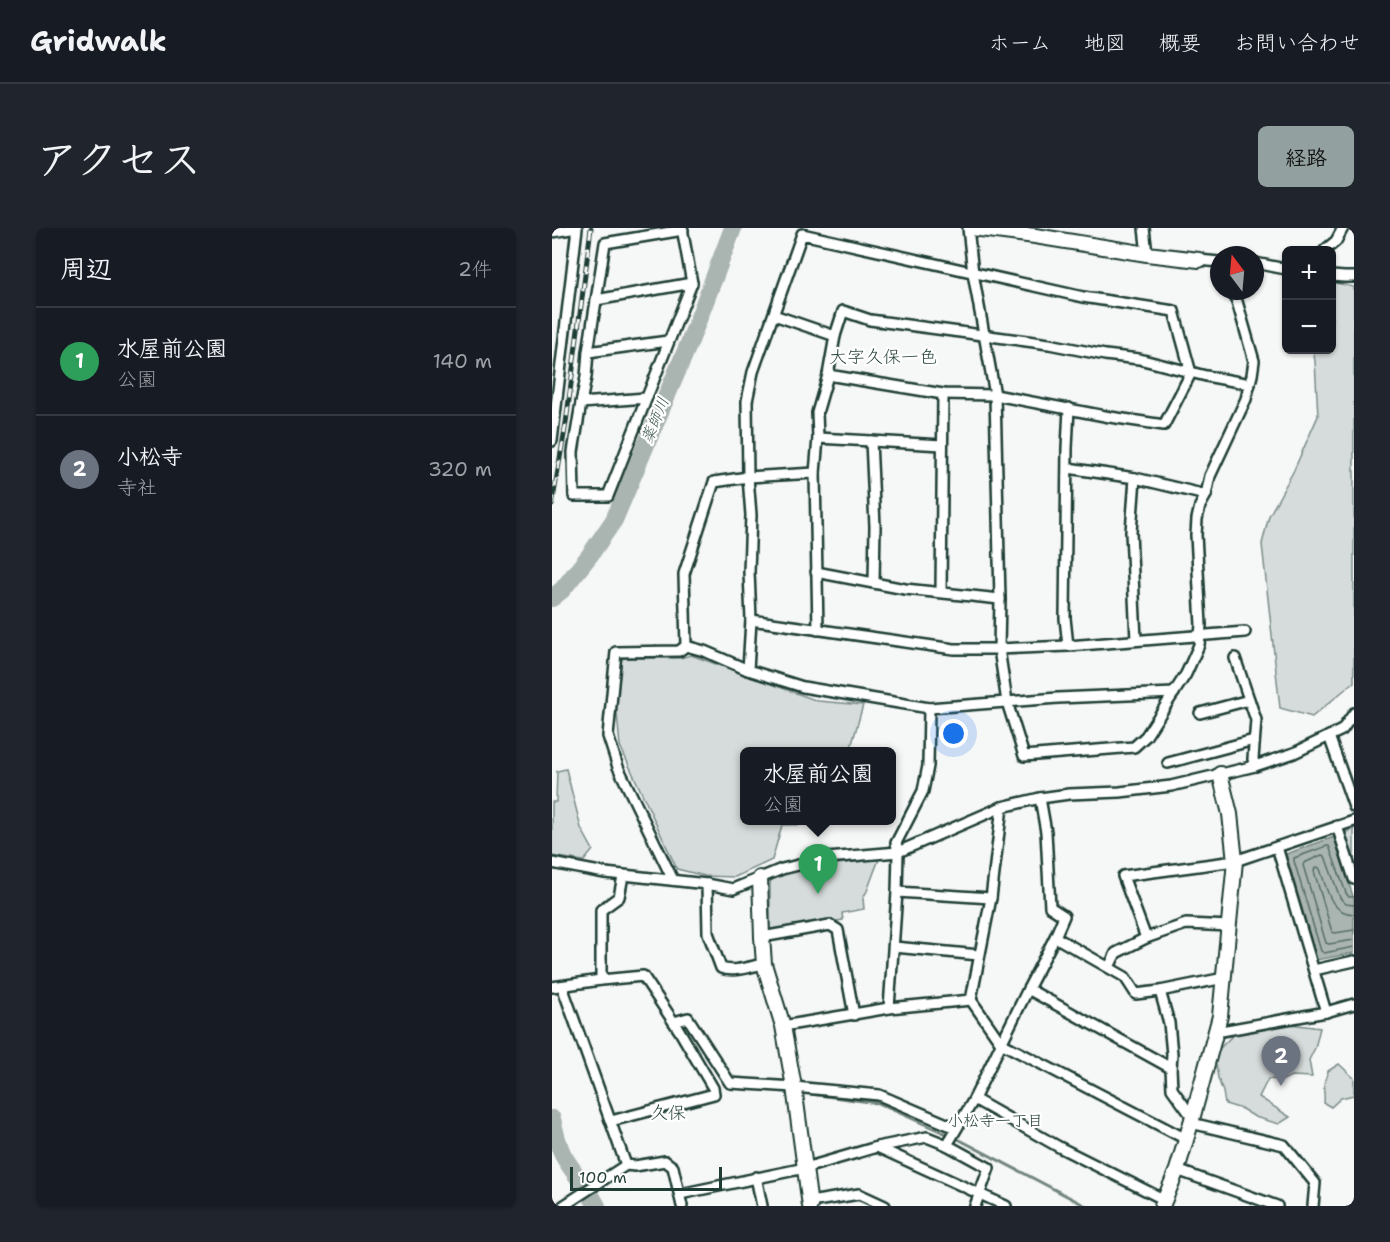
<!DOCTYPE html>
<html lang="ja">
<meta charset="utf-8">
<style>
:root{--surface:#171b24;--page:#20242c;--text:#f1f3f6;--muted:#9ea1a6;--line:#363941;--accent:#92a19f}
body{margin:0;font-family:"Shantell Sans","Klee One",sans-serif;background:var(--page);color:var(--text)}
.controls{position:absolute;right:18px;top:18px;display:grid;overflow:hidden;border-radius:9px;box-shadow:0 2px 4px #0004}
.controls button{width:54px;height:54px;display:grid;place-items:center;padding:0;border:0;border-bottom:2px solid var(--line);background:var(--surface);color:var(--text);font:30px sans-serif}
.compass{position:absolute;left:658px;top:18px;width:54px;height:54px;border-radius:50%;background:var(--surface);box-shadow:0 2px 4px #0004;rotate:344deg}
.scale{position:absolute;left:18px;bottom:15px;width:152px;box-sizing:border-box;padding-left:6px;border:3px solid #1f3d34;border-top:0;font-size:16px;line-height:21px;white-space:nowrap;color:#1f3d34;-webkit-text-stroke:4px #fff;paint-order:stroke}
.you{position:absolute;left:402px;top:506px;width:21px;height:21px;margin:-15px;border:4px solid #fff;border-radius:50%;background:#1a73e8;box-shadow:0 0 0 9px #1a73e833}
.badge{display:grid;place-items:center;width:39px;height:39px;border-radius:50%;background:var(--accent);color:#fff;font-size:20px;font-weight:700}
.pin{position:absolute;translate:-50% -50px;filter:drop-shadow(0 2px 3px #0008)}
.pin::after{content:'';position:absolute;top:32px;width:21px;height:18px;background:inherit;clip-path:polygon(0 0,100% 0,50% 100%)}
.popup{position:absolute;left:188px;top:519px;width:156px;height:78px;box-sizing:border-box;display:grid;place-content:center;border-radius:9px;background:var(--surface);filter:drop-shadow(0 2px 4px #0005);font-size:20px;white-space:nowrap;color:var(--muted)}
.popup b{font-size:22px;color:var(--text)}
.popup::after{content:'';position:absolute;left:50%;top:100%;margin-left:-12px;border:12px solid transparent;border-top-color:var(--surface)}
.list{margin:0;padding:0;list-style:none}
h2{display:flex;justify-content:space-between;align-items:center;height:78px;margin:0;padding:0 24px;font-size:26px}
h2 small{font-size:20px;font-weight:400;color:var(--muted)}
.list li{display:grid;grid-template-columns:39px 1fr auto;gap:18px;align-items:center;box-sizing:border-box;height:108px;padding:0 24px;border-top:2px solid var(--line)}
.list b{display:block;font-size:22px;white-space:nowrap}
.list p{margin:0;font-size:20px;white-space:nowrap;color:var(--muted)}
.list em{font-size:20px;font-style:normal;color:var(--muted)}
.map{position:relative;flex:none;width:802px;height:978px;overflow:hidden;border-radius:9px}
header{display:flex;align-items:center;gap:36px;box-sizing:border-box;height:84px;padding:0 30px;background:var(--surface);border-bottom:2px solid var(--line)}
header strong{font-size:28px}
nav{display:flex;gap:33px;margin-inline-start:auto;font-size:21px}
.intro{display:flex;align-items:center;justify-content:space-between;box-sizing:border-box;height:144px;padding:0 36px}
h1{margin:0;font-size:42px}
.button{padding:15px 27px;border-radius:9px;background:var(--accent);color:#111;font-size:21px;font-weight:700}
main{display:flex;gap:36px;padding:0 36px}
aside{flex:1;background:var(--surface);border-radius:9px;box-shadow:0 2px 4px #0004}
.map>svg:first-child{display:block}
.green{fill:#d6dcdb;stroke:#7a8c88;stroke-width:1.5}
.water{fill:#aab5b1;stroke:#72857f;stroke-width:1.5}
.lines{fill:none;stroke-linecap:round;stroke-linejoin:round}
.shore{stroke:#576d66;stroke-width:1.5}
.stream{stroke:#72857f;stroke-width:3}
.river{stroke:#aab5b1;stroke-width:18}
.street-casing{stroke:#1f3d34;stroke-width:14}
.secondary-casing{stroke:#1f3d34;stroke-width:18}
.street{stroke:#fff;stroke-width:9}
.secondary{stroke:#fff;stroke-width:14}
.rail-casing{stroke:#1f3d34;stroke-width:5}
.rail{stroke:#fff;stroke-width:3;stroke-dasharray:9;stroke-linecap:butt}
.labels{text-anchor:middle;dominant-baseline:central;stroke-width:4.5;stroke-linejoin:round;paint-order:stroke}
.water-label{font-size:16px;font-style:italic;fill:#49615a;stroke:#fff}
.neighbourhood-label{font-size:16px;fill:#1f3d34;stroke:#fff}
.quarter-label{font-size:18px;fill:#1f3d34;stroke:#fff}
</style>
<header>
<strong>Gridwalk</strong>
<nav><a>ホーム</a><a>地図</a><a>概要</a><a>お問い合わせ</a></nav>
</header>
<div class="intro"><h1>アクセス</h1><a class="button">経路</a></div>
<main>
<aside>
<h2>周辺<small>2件</small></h2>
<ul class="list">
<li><span class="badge" style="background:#2e9e5b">1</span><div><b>水屋前公園</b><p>公園</p></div><em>140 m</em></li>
<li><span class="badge" style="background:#6b7280">2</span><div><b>小松寺</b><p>寺社</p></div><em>320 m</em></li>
</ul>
</aside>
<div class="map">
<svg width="802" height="978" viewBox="0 0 802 978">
<rect width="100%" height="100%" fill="#f6f7f7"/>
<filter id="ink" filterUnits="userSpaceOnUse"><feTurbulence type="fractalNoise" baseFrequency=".0167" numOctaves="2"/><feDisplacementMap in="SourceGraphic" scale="12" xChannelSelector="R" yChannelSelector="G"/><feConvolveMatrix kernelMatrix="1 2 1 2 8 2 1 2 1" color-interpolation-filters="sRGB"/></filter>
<g filter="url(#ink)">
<g class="green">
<polygon points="780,54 802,59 802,454 760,489 728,480 710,316 717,288 742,242 766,188 763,133 761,122 780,122"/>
<polygon points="139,427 266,473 311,477 298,523 192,524 192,592 279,593 277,596 230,597 220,632 183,649 153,648 125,641 68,518 64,475 70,430 128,430"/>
<polygon points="14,541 29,600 41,622 32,633 0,628 0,574 4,574 5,543"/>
<polygon points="802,601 802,637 792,605"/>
<polygon points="327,631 315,663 311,670 312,681 290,685 291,692 220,703 218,702 218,656 219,651 225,647 277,637"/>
<polygon points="731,795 768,800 763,820 757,832 760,849 739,848 731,852 716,851 707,869 738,889 727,896 703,889 690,881 673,876 671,864 666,850 662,826 683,805"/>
<path d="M787 836 802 850V867L789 870 779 879 772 875C773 869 771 862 772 857 772 852 775 848 776 843Z"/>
</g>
<polygon class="water" points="782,609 802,671 802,725 765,732 734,626"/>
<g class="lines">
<g class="shore">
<polyline points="802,669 797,669 794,665 777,618 775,618 742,630 742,633 769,723 772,725 802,719"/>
<polyline points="802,677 794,676 788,670 773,628 770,627 752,635 751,637 774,715 777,716 802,712"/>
<path d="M802 686C777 685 775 660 768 641L766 639 763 640 762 643 780 704 783 705 802 702"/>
</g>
<polyline class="stream" points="259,866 325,875 323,874 408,912 534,978"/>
<g class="river">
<polyline points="0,370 10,362 38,327 62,292 138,113 181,0"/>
<path d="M0 891C3 903 5 915 11 927 21 945 36 960 45 978"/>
</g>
<defs>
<g id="street">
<polyline points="416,0 421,45 443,167 448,371 447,421 455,474 472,528 582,519 594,508 634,446 647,417 649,397 644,307 645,291 648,278 654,267 658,248 694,171 700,147 702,133 682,63"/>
<polyline points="592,0 595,26"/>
<polyline points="0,4 25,0 0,213"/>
<polyline points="773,22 784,13 791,0"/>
<polyline points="647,32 667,34"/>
<polyline points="703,35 734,41"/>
<polyline points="780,48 792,49 802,49"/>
<polyline points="44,72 140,55"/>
<polyline points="222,87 283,108"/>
<polyline points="36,124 116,113"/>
<polyline points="94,170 29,175 21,224 22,268 56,268 140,55 130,0"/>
<polyline points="29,175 34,149 36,124 53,15 131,2"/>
<polyline points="266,210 390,217"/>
<polyline points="319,213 323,298 322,354"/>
<polyline points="516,240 583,250 654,267"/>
<polyline points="583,250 579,304 584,412"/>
<polyline points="264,344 353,361 448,371"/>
<polyline points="389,364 391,166"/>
<polyline points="199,392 402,421 447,421 516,418 693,404"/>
<polyline points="266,402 263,245 266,210 265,185 276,147 283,108 291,83 318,92 497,116 553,127 587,131 654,148 698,156"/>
<polyline points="134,418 152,423 196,442 251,459 377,480 506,470 622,465"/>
<polyline points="134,418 132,346 162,254 196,249 263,245"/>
<polyline points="516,418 513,390 515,220 517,180"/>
<polyline points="683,430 704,492 701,531 703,538"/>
<polyline points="196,442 199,392 197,344 199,287 196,249 195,173 201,144 250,6 531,69 622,83 639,145 612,197 558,189 443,167 391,166 276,147"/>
<polyline points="648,485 697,472"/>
<polyline points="777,508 802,579"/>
<polyline points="616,535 702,512"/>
<polyline points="450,579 439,670 419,772 449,815 634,911"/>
<polyline points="785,598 802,651"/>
<polyline points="725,619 774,784"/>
<polyline points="0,635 53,645 155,656 181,661 230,641 275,630 346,624 450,579 488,570 517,566 568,564 619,558 703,538 742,525 790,502 802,485"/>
<polyline points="121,652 66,539 56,508 64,424 127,423 134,418"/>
<path d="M155 656 156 705 169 740C182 745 199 738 212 736"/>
<polyline points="345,664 439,670"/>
<polyline points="210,709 278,697 286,702 302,787"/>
<polyline points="503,709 573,749 584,766 608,763 672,750"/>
<polyline points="594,710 571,648 683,633 802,593"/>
<polyline points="342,719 427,727"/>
<polyline points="557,739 564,725 594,710 634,696 678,698"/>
<polyline points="762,742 802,733"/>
<polyline points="49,752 49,682 67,669 71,648"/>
<polyline points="10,758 74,937"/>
<polyline points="0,759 49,752 91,748 127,802 161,860 162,866 59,893"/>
<polyline points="476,761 619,840"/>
<polyline points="608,763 617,795 620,826 619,840 620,861 641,890"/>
<polyline points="337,780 345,664 346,624 344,615 371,563 376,538 377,480"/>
<polyline points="122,794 136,790 178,855 242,859 327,867 404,900"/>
<polyline points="231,798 337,780 419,772"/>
<polyline points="664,804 774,784 802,776"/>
<polyline points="422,871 507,919 613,972"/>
<polyline points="639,895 732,917 763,955 761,978"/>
<polyline points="395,917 422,871 476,761 503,709 512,688 498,679 494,604 488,570"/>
<polyline points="325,919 454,978"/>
<polyline points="625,942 725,978"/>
<polyline points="204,949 210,978"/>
<polyline points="128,966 253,940 325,919 375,909 395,917 437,940 423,978"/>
<polyline points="258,974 307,966 333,978"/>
<polyline points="11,978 74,937 83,938 113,933 121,939 130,978"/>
</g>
<g id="secondary">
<polyline points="420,0 483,8 595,26 647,32"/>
<polyline points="208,650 210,709 212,736 231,798 242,859 258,978"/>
<polyline points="610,978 625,942 639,895 668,788 683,633 678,586 668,546"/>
</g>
</defs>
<use href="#street" class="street-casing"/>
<use href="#secondary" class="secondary-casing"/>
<use href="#street" class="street"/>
<use href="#secondary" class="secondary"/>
<defs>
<polyline id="rail" points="0,277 14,195 39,0"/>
</defs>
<use href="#rail" class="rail-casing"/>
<use href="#rail" class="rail"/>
</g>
</g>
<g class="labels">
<g class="water-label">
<text transform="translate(103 192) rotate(-68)">薬師川</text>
</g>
<g class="neighbourhood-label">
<text x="443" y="892">小松寺一丁目</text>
</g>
<g class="quarter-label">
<text x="331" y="129">大字久保一色</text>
<text x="116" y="885">久保</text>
</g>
</g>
</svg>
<div class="controls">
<button>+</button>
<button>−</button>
</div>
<svg class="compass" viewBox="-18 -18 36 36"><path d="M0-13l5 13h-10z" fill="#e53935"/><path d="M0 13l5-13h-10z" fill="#9ea1a6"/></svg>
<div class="scale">100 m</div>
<div class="you"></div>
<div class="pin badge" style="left:266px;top:666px;background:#2e9e5b">1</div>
<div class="popup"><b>水屋前公園</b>公園</div>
<div class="pin badge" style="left:729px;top:858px;background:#6b7280">2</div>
</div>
</main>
